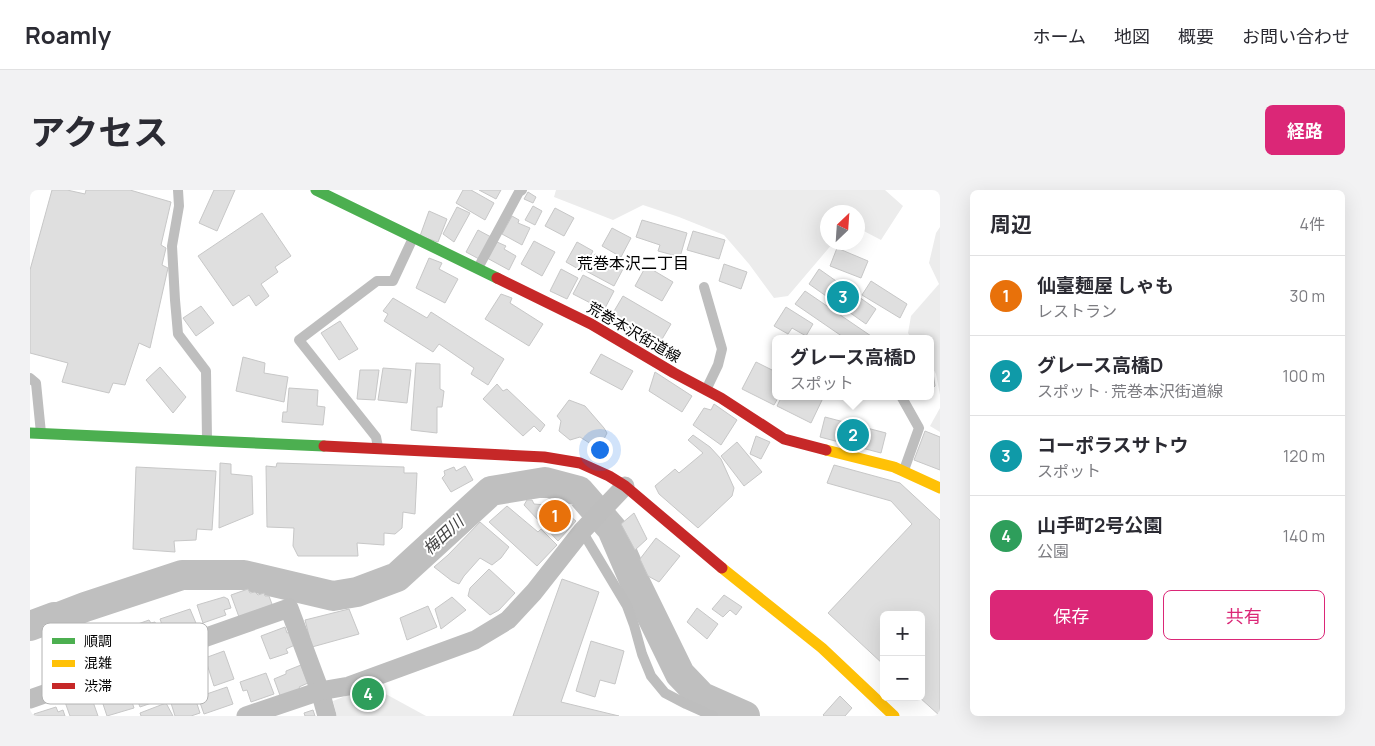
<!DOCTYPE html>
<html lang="ja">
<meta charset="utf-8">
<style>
:root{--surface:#fff;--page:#f2f2f3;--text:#2b2b33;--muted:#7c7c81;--line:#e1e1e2;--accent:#db2777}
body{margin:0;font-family:Manrope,"Noto Sans JP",sans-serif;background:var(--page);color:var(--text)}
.controls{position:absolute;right:15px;bottom:15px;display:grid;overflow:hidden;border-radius:8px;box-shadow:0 5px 20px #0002}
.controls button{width:45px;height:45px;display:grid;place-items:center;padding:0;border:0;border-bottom:1px solid var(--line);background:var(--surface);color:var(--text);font:25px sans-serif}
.compass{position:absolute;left:790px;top:15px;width:45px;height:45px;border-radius:50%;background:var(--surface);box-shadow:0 5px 20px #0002;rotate:25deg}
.you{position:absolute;left:569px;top:259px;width:18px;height:18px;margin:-12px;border:4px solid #fff;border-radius:50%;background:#1a73e8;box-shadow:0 0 0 8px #1a73e833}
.badge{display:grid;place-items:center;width:32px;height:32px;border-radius:50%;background:var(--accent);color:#fff;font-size:16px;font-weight:700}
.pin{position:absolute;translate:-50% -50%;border:2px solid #fff;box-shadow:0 1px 5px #0006}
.popup{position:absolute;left:742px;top:145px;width:162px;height:65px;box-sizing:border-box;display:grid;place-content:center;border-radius:8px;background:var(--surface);filter:drop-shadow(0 1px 4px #0005);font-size:16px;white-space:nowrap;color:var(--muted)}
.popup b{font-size:19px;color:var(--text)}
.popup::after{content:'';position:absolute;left:50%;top:100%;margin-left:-10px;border:10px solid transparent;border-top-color:var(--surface)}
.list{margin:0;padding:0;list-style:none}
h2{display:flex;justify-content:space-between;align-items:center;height:65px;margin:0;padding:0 20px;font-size:21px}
h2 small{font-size:16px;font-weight:400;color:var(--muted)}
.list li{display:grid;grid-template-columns:32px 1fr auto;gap:15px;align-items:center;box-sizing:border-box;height:80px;padding:0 20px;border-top:1px solid var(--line)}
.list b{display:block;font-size:19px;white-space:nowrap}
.list p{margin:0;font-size:16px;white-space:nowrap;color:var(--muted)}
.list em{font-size:16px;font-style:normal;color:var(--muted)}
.actions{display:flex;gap:10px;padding:15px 20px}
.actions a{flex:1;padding:11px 0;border:1px solid var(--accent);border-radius:8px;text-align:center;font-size:18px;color:var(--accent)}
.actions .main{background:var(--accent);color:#fff}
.map{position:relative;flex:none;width:910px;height:526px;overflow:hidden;border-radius:8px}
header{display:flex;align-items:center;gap:30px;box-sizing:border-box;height:70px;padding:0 25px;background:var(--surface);border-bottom:1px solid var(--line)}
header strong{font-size:24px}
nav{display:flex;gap:28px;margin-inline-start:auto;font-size:18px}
.intro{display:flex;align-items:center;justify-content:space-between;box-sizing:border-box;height:120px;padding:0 30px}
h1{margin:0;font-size:35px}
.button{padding:12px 22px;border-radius:8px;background:var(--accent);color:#fff;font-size:18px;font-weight:700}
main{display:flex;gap:30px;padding:0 30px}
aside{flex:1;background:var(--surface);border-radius:8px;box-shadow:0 5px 20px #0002}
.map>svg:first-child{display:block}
.green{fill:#ececec}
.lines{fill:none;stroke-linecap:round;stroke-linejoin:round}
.river{stroke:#bfbfbf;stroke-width:30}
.building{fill:#dfdfdf;stroke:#c7c7c7}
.lane{stroke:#bebebe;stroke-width:10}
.street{stroke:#bebebe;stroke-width:19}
.fast{stroke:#4caf50;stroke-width:11}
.slow{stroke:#ffc107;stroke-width:11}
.jam{stroke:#c62828;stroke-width:11}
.labels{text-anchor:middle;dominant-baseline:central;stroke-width:4;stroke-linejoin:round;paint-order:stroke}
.street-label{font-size:15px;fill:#000;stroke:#fff}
.neighbourhood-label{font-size:16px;fill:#000;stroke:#fff}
.water-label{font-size:16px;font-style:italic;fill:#444;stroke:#fff}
.key{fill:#fff;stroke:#b2b2b2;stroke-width:1}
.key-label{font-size:14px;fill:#000}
</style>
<header>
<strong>Roamly</strong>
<nav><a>ホーム</a><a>地図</a><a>概要</a><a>お問い合わせ</a></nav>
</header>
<div class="intro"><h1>アクセス</h1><a class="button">経路</a></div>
<main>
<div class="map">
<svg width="910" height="526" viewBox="0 0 910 526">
<rect width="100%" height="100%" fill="#fff"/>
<g class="green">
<polygon points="526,0 855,0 873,16 851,50 828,38 828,22 798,22 798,52 803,53 758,106 744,108 719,74 694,45 649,27 613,15 583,30 524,7"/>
<polygon points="910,37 910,205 906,184 901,175 900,149 882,149 878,143 881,126 909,94 899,73 906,43"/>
<polygon points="910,218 910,242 900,236"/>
<polygon points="341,496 396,526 307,526 303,511"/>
</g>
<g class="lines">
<polyline class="river" points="0,436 24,427 29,427 55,417 152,385 214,385 303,406 327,402 367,387 461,301 515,292 549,301 582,339 604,390 650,484 672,507 715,526"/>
</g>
<g class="building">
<polygon points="22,0 37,0 55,4 56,0 100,0 141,12 131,55 136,58 132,75 138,78 120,158 109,153 95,195 83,193 79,203 32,192 38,173 0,163 0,80"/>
<polygon points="184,0 205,0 187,41 169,33"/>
<polygon points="433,0 441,0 464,13 455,30 426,13"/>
<polygon points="449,0 471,0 466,9"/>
<polygon points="498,2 506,7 503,13 494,9"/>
<polygon points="503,16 512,21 505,35 495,30"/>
<polygon points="427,17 440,23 424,52 413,44"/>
<polygon points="525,18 544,28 534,46 515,36"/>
<polygon points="399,21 417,29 408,52 390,46"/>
<polygon points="232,23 261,66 245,77 248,82 231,94 239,106 226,116 219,105 203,116 168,66"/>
<polygon points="482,26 489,30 488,33 500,38 492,55 472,44"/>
<polygon points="612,30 657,43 650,67 628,61 630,55 606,47"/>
<polygon points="582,38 601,48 591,67 572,56"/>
<polygon points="448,40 461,47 449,69 436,62"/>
<polygon points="663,41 695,50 689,69 657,60"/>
<polygon points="504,51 525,62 512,86 491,74"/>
<polygon points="467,52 476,56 474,59 486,66 479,80 457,68"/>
<polygon points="547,52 563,61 552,81 536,72"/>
<polygon points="807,58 838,71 831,88 800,76"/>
<polygon points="565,64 593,79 584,96 556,81"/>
<polygon points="399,68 412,73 409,79 428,89 415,113 386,98"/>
<polygon points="694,74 717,82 711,99 689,91"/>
<polygon points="616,76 643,92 632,111 605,96"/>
<polygon points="531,79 548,88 537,109 520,101"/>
<polygon points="789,79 846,119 836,134 779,94"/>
<polygon points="553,85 584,101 574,120 543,104"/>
<polygon points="841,91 877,114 870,128 832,105"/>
<polygon points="775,101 841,146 840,149 816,149 765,114"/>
<polygon points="471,104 482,108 480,113 513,134 499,156 455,129"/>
<polygon points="593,106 641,134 628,156 580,128"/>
<polygon points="363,108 397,128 401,122 474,169 458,195 441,184 444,178 409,154 403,162 354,131 358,124 353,121"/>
<polygon points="171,116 184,133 166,146 153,128"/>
<polygon points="756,117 783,134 776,146 762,138 758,144 744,136"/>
<polygon points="310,131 328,159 309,170 291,143"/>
<polygon points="571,164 603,181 592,200 560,183"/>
<polygon points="213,167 235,173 234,183 258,187 254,212 206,201"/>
<polygon points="726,172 746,182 746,206 749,206 744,215 712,199"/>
<polygon points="386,173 410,174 410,199 414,201 412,217 407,217 407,243 381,240"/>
<polygon points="130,177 156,207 143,223 116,190"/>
<polygon points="353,178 381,180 377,213 348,210"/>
<polygon points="330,180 349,180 345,210 327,209"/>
<polygon points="900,180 903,183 905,196 900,201"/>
<polygon points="625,182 662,206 652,222 619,201"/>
<polygon points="467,194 473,201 477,199 515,235 510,242 504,236 493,246 453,209"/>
<polygon points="259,198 288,200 287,216 295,217 293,235 252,232 253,222 257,222"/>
<polygon points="752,206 790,206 793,208 781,233 747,216"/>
<polygon points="539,210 555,216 574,238 577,243 571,255 561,254 550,247 540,250 529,241 531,231 527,226"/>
<polygon points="684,214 707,230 691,255 663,235 674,218 681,220"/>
<polygon points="795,227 856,243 851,263 790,247"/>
<polygon points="895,241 910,247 910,280 884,270"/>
<polygon points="663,245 680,257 691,269 704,298 702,306 668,338 629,304 625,296 645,279 649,283 673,263 658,250"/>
<polygon points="726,246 740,252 731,269 720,264"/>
<polygon points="707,252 732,282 714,296 691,266"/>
<polygon points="190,273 201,274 201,284 222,286 223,324 189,338"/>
<polygon points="247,273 374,277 374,283 387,283 385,324 373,322 372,338 365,344 354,343 354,355 327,353 328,366 268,366 263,356 264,338 237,337 236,276 246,277"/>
<polygon points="804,275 870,293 910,330 910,526 889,507 891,507 891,425 854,425 854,475 798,423 882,334 861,311 797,293"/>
<polygon points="435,276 443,290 421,302 412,288 415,285 414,281 424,277 426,281"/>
<polygon points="106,277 186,281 182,340 167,339 166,350 144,351 145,362 103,359"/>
<polygon points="497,310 502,310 504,314 515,315 520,320 523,317 525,319 528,317 546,331 528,351 494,315"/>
<polygon points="477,316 508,342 511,339 527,355 507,376 459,332"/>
<polygon points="604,323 617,349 605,360 591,334"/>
<polygon points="450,332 479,357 471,368 462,375 450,368 434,386 429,394 422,391 404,377 418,365"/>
<polygon points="626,348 650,366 629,392 618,386 610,369"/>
<polygon points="459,379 485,403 469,420 460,425 438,406 440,398"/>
<polygon points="532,389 569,402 531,512 589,526 483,526"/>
<polygon points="218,399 220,403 225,402 228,405 234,403 235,406 239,406 243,417 209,427 201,405"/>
<polygon points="694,405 712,417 706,425 700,420 693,427 682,419"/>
<polygon points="194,407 198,409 201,418 194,420 196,425 173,433 167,415"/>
<polygon points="422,407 436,420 411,439 405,419"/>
<polygon points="398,416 407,437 377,450 370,428"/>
<polygon points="667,418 688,434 677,449 657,432"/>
<polygon points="160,419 168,438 146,446 142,443 136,446 130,429"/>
<polygon points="319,419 329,444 282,457 275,430"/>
<polygon points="119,430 121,433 125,432 130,447 125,449 125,452 99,462 91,440"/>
<polygon points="85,436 93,457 63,468 55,447"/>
<polygon points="255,437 257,443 260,442 265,455 256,459 258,463 240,469 231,446"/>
<polygon points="561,451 594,461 585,494 570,490 565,507 546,501"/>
<polygon points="44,452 49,468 19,477 14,460"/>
<polygon points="194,461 204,489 184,496 175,468"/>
<polygon points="271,475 278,493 269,497 271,500 251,508 244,489 256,484 256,481"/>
<polygon points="236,483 244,504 221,512 217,500 213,501 210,492"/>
<polygon points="105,487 108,494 129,487 136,508 110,517 99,489"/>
<polygon points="95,490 104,518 77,526 71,508 82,505 78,495"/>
<polygon points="197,497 203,514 174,524 168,507"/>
<polygon points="164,505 170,523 161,526 145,526 141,513"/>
<polygon points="61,506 68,526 40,526 35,512 45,508 47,511"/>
<polygon points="810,506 822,518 815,526 794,526 793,525"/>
<polygon points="136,513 143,526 111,526 110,523"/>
<polygon points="26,517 28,522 33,520 35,526 4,526 4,524"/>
<polygon points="283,520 285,526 275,526 274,523"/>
</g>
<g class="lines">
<g class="lane">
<polyline points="148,0 149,16 142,56 145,110 148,144 176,181 177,249"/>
<polyline points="448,78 489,2 492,0"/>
<polyline points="674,97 692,159 688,175 676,200"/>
<polyline points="0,188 6,193 11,243"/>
<polyline points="871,206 889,238 874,280"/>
<polyline points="348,257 346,247 269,150 347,91 363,91 383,48"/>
<polyline points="552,341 597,416 604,435 612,464 621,486 635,503 656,514 683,526"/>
</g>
<g class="street">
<polyline points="0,509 259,418 290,501 297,526"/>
<polyline points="216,526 290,501 319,496 445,450 478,430 504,402 552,341 595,296"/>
</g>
<g class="fast">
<polyline points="286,0 467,88"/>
<polyline points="0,243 294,256"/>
</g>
<g class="slow">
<polyline points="796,260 864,277 910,298"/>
<polyline points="692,378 792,458 864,526"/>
</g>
<g class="jam">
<polyline points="467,88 561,134 644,183 691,208 754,249 796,260"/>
<polyline points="294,256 514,267 550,273 579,286 595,296 692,378"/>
</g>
</g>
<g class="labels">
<g class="street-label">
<text transform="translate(604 142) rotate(30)">荒巻本沢街道線</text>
</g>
<g class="neighbourhood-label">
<text x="603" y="73">荒巻本沢二丁目</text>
</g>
<g class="water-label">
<text transform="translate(413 345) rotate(-43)">梅田川</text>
</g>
</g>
<rect x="12" y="433" width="166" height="81" rx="8" class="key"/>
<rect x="22" y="448" width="23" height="6" fill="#4caf50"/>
<rect x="22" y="470" width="23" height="7" fill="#ffc107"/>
<rect x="22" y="493" width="23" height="6" fill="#c62828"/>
<g class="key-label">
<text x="54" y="456">順調</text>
<text x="54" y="478">混雑</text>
<text x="54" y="501">渋滞</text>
</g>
</svg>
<div class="controls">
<button>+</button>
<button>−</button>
</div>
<svg class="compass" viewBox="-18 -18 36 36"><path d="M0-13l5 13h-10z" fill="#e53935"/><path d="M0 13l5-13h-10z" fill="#7c7c81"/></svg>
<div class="you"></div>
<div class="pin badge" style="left:525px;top:326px;background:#e8710a">1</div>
<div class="pin badge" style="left:823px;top:245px;background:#0f9aa8">2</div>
<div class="popup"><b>グレース高橋D</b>スポット</div>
<div class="pin badge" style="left:813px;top:107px;background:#0f9aa8">3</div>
<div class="pin badge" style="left:338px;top:504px;background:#2e9e5b">4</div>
</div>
<aside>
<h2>周辺<small>4件</small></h2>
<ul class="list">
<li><span class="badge" style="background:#e8710a">1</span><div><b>仙臺麺屋 しゃも</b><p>レストラン</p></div><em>30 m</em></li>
<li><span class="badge" style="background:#0f9aa8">2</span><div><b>グレース高橋D</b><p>スポット · 荒巻本沢街道線</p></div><em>100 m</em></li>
<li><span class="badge" style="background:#0f9aa8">3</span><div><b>コーポラスサトウ</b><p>スポット</p></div><em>120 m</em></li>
<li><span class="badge" style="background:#2e9e5b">4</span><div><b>山手町2号公園</b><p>公園</p></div><em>140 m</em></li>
</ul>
<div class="actions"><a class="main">保存</a><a>共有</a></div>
</aside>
</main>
